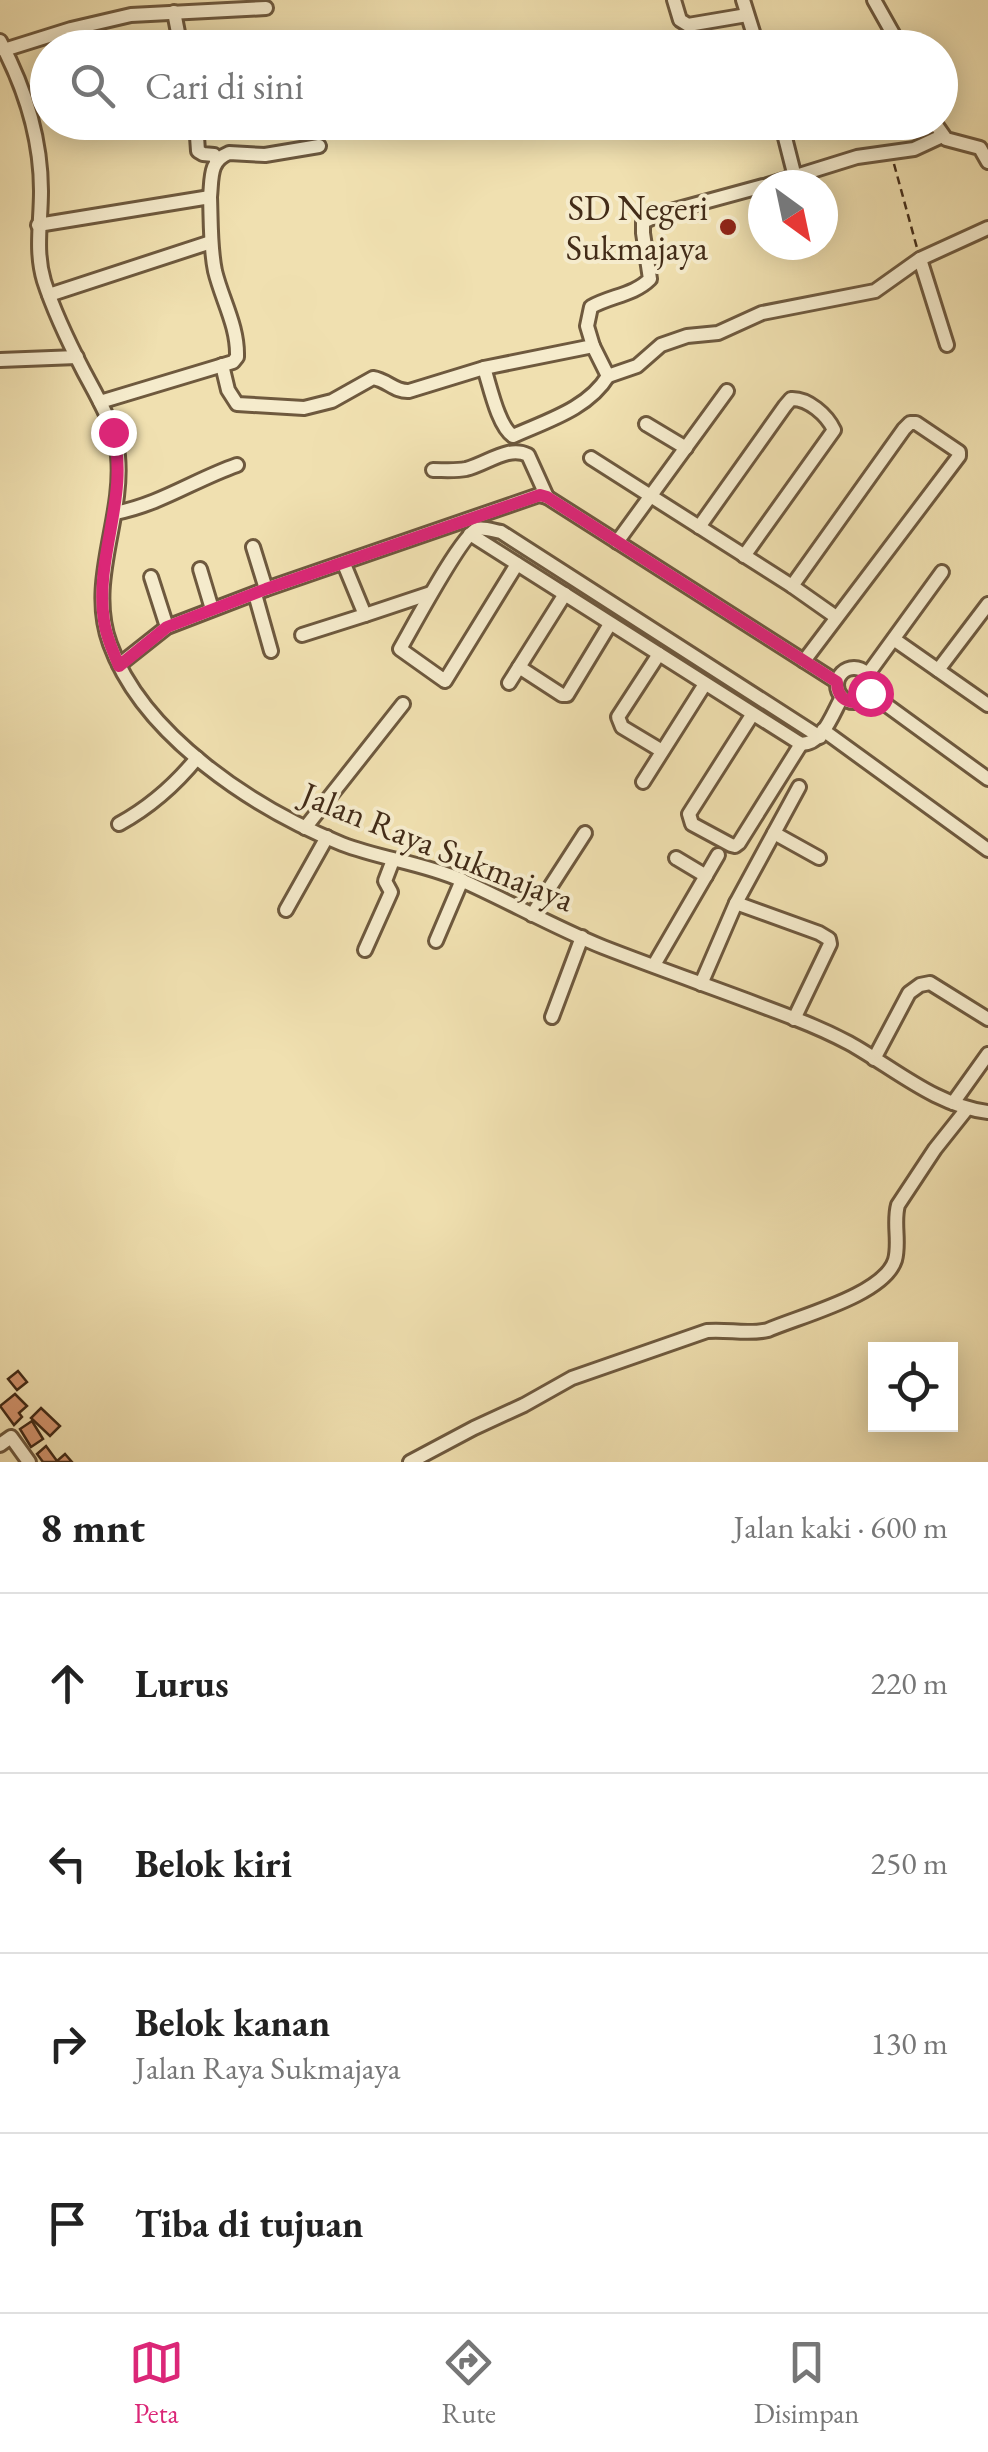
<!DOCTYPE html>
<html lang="id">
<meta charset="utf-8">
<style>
:root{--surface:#fff;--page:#f6f6f6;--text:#222;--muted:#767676;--line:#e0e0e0;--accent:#db2777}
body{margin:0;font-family:"EB Garamond",serif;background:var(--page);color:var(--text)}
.controls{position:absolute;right:30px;bottom:30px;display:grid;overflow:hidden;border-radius:0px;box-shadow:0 5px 25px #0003}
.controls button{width:90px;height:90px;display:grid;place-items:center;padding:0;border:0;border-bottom:2px solid var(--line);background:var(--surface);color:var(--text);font:50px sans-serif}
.compass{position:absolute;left:748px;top:170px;width:90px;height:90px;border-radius:50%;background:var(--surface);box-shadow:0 5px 25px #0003;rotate:147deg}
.stop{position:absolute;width:30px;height:30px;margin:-22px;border:8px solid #db2777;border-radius:50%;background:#fff}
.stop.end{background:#db2777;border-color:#fff;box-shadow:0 2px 10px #0008}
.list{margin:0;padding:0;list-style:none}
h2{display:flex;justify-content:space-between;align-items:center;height:130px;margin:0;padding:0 40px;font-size:42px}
h2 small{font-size:32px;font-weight:400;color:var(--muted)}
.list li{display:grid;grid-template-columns:65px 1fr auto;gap:30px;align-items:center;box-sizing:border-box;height:180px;padding:0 40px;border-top:2px solid var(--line)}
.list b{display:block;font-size:38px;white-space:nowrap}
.list p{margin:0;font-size:32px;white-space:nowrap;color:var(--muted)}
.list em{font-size:32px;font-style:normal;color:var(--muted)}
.icon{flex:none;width:55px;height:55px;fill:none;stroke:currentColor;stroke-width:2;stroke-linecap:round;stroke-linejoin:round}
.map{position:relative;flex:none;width:988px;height:1462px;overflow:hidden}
.search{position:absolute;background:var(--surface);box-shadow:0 5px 25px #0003;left:30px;right:30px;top:30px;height:110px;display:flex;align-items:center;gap:25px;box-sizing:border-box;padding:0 35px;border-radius:55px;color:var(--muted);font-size:38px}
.sheet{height:850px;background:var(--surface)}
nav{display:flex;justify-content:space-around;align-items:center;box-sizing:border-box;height:140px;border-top:2px solid var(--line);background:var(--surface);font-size:28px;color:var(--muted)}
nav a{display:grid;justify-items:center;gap:5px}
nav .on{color:var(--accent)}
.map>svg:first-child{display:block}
.building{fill:#d3956f;stroke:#432c18;stroke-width:2.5}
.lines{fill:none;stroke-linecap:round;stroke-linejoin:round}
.minor-casing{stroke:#6e593e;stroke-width:18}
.path{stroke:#432c18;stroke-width:2.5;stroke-dasharray:8 5;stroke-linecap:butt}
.minor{stroke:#f5ebcc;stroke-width:12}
.route{stroke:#db2777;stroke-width:12}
.poi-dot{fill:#8f2418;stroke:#f5ebcc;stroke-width:4}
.labels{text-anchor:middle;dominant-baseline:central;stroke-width:8;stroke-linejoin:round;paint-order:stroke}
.poi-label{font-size:35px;fill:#432c18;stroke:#f5ebcc;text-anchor:end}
.street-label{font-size:35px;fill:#432c18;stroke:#f5ebcc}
</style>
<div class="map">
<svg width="988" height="1462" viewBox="0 0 988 1462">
<rect width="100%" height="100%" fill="#f0e0b0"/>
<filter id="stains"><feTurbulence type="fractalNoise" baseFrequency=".002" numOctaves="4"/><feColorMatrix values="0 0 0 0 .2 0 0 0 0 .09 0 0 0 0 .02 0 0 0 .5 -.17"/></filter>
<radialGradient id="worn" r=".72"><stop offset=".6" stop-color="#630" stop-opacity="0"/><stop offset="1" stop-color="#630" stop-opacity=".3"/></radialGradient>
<g class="building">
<polygon points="18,1371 27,1382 17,1390 8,1379"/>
<polygon points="15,1394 27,1406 19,1413 22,1417 14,1425 0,1406"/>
<polygon points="41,1408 60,1426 50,1436 31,1418"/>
<polygon points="32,1421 43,1439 31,1447 20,1429"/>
<polygon points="46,1446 57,1461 65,1454 72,1462 43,1462 37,1454"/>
</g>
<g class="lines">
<defs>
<g id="minor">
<polyline points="674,0 680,20 688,25 747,15"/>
<polyline points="743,0 758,48"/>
<polyline points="874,0 901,48"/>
<polyline points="174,12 181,48"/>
<path d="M0 41C25 88 41 138 41 191 41 223 35 251 44 281 54 312 69 343 84 372 98 398 115 426 118 456 124 519 87 582 110 644 143 736 255 809 342 844 381 859 423 863 461 880 508 901 554 927 603 947 667 972 732 994 796 1019 814 1026 832 1034 849 1043 894 1068 936 1106 988 1112"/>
<polyline points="4,50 71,29 131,15 266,8"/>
<polyline points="196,122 198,151 203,154 214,155 216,160"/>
<polyline points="781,122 795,177"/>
<polyline points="934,122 946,139 980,148 988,162"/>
<polyline points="767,185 857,157 914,149 942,136"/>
<path d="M210 197C212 178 209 161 229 153L265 155 319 146"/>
<path d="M38 225 210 197C211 221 210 247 215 271 222 300 238 326 237 357L233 362 100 402"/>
<polyline points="920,259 947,345"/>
<polyline points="49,295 211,242"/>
<polyline points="0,360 77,357"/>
<path d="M222 365 228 390 237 404 304 408 332 401 373 378C387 380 395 392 409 391L484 368 593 346 587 326 591 307C610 296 634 295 650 279L643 233V222L660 214 763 186"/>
<path d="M484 368C490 386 498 426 513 436 546 421 588 409 608 376L593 346"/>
<polyline points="608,376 637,366 661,345 687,336 718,333 762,313 875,291 920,259 988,228"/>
<polyline points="646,424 686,448"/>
<polyline points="591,458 792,586 836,617"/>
<path d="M433 470C444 470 456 471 466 469 487 464 508 445 528 455L547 497"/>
<path d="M115 513C161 504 194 480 237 465"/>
<path d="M699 527 785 406 791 399C808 398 827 415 834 430L744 556"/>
<path d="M470 534 801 744C823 744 832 715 842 697"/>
<polyline points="617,542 727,391"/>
<polyline points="253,547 266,589"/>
<polyline points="344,564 365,615 431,593"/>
<path d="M517 564 445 681 400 649C411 630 462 534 477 529 484 527 494 531 501 532L820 737"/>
<polyline points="200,569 212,609"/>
<polyline points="151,577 167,627"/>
<polyline points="792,586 904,429 910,423 916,423 959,452 959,456 804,661"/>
<polyline points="255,594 271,651"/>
<polyline points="302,635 365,615"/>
<polyline points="895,640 988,705"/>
<polyline points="659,654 618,717 622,727 662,751"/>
<polyline points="119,665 167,627 266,589 539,495 547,497 837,682"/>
<polyline points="519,667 562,695 567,695 610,624"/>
<circle cx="854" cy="685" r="17"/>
<polyline points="938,670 988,604"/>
<polyline points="868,674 942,572"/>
<polyline points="509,683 565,594"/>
<polyline points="870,693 988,779"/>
<polyline points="752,715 689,814 692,824 731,845 735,846 739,843 801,744"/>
<polyline points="823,730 988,850"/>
<polyline points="643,782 705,684"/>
<path d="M119 824C150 807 175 785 197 758"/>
<polyline points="305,828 403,704"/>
<polyline points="774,833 819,858"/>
<polyline points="676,858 706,876"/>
<polyline points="736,903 819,933 829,939 830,944 794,1019"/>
<polyline points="286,910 327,837"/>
<polyline points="532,915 585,833"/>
<polyline points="436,941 462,880"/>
<polyline points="365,950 391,892 385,881 393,860"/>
<polyline points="654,965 718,855"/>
<polyline points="701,984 736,903 799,787"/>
<polyline points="552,1017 582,937"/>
<polyline points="874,1059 909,993 920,985 930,983 988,1019"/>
<polyline points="953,1103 988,1054"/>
<polyline points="0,1445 11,1437 29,1462"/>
<path d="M410 1462 474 1428 524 1405 572 1378 707 1331C728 1329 747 1335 768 1330 800 1316 884 1295 895 1260 900 1242 893 1223 898 1205L935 1149 966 1110"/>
</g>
</defs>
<use href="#minor" class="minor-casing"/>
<polyline class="path" points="894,164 917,248"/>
<use href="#minor" class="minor"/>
</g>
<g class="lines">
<path class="route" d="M113 432C130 496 94 557 104 621 106 637 113 651 119 666L167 627 266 589 540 495 547 497 837 682C837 695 844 703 858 702L870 693"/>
</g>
<circle class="poi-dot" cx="728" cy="227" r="10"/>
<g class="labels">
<g class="poi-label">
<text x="708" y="207">SD Negeri<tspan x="708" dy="40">Sukmajaya</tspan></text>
</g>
<g class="street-label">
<text transform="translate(438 846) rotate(22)">Jalan Raya Sukmajaya</text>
</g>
</g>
<rect width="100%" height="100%" filter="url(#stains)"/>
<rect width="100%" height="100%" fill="url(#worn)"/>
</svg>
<div class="controls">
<button><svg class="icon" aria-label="locate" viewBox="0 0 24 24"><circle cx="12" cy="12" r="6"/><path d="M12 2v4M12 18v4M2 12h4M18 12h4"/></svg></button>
</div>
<svg class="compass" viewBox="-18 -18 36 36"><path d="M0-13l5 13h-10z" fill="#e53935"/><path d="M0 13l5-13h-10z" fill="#767676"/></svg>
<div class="stop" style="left:870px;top:693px"></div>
<div class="stop end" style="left:113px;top:432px"></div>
<div class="search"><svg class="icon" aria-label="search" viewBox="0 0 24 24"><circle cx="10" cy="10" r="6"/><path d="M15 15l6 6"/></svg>Cari di sini</div>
</div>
<section class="sheet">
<h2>8 mnt<small>Jalan kaki · 600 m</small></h2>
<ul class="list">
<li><svg class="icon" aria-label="ahead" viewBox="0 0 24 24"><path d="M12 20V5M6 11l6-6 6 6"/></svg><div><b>Lurus</b></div><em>220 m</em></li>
<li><svg class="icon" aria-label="left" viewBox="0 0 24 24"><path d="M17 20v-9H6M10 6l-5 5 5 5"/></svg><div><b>Belok kiri</b></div><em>250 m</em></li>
<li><svg class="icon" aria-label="right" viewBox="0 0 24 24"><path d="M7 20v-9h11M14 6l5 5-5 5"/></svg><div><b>Belok kanan</b><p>Jalan Raya Sukmajaya</p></div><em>130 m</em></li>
<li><svg class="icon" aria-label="arrive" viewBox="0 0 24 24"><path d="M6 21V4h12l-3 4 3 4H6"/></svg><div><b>Tiba di tujuan</b></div></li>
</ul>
</section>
<nav>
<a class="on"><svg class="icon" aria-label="map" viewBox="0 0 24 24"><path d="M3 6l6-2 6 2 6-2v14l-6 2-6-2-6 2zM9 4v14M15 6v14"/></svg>Peta</a>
<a><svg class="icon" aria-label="directions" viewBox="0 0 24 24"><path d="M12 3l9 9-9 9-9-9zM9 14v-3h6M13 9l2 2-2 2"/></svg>Rute</a>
<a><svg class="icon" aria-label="saved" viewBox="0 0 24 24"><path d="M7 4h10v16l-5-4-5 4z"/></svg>Disimpan</a>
</nav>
